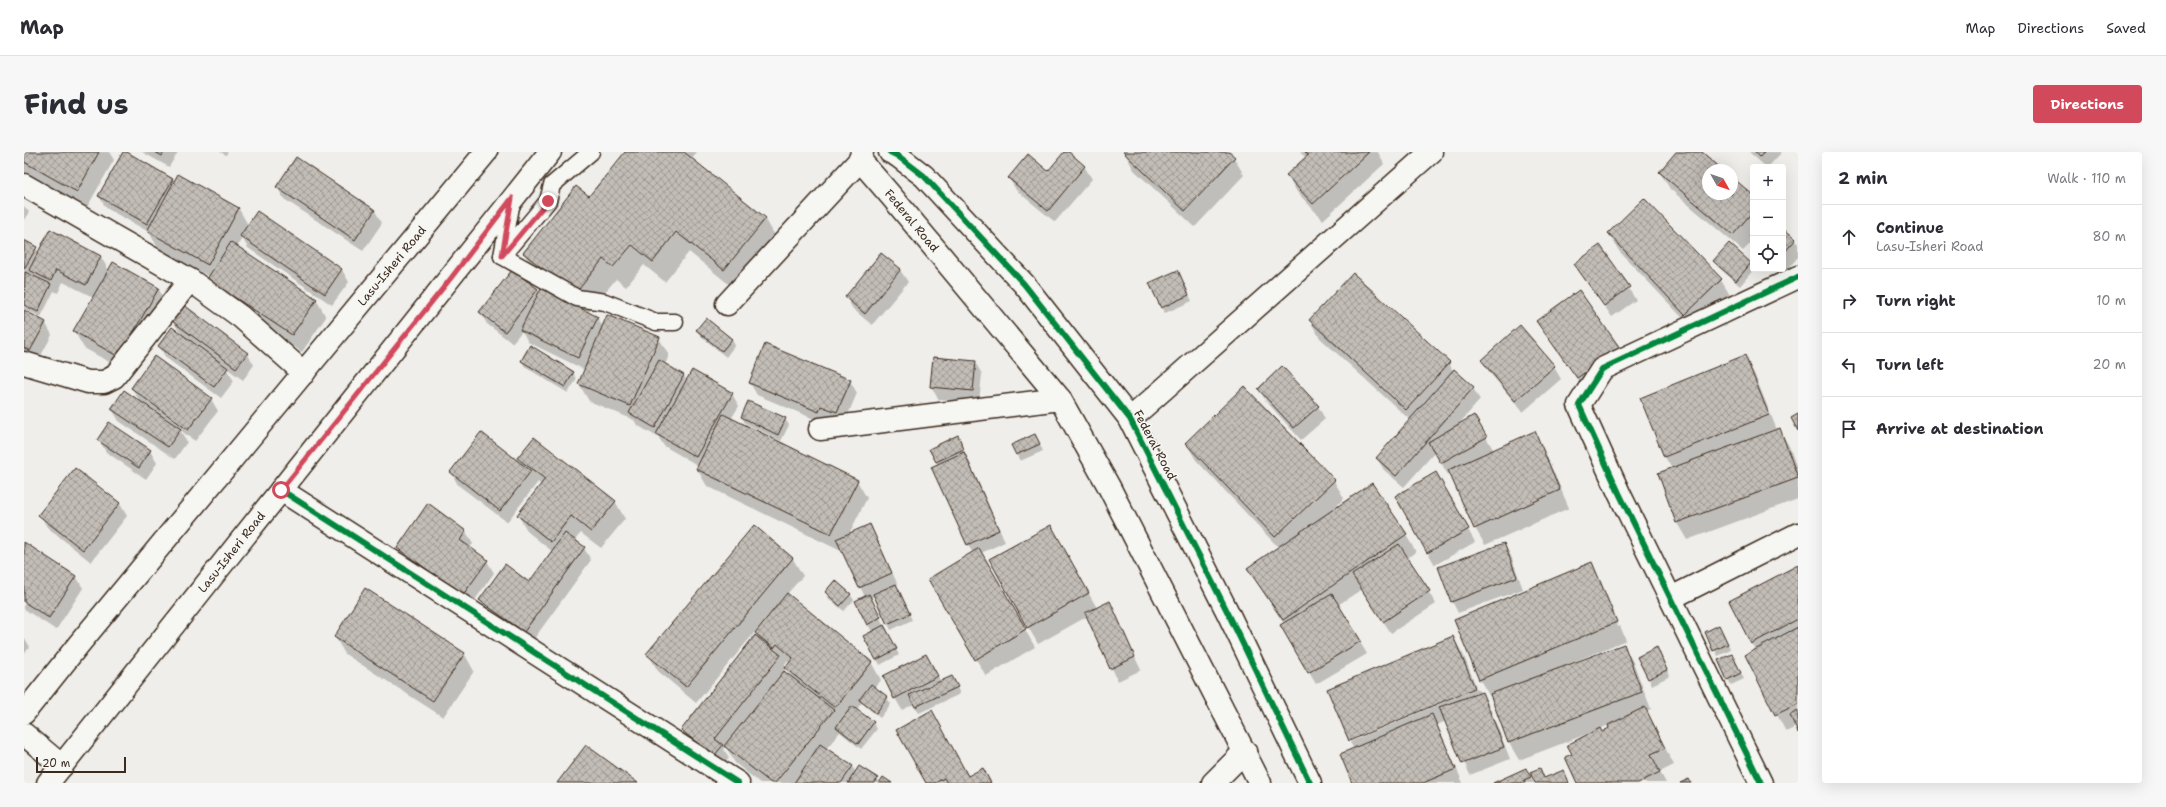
<!DOCTYPE html>
<meta charset="utf-8">
<style>
:root{--surface:#fff;--page:#f7f7f7;--text:#2b2b33;--muted:#7c7c81;--line:#e1e1e2;--accent:#d1495b}
body{margin:0;font-family:"Shantell Sans",sans-serif;background:var(--page);color:var(--text)}
.controls{position:absolute;right:12px;top:12px;display:grid;overflow:hidden;border-radius:4px;box-shadow:0 4px 16px #0002}
.controls button{width:36px;height:36px;display:grid;place-items:center;padding:0;border:0;border-bottom:1px solid var(--line);background:var(--surface);color:var(--text);font:20px sans-serif}
.compass{position:absolute;left:1678px;top:12px;width:36px;height:36px;border-radius:50%;background:var(--surface);box-shadow:0 4px 16px #0002;rotate:130deg}
.scale{position:absolute;left:12px;bottom:10px;width:90px;box-sizing:border-box;padding-left:4px;border:2px solid #3b2a1e;border-top:0;font-size:11px;line-height:14px;white-space:nowrap;color:#3b2a1e;-webkit-text-stroke:3px #f6f6f2;paint-order:stroke}
.stop{position:absolute;width:12px;height:12px;margin:-9px;border:3px solid #d1495b;border-radius:50%;background:#fff}
.stop.end{background:#d1495b;border-color:#fff;box-shadow:0 1px 4px #0008}
.list{margin:0;padding:0;list-style:none}
h2{display:flex;justify-content:space-between;align-items:center;height:52px;margin:0;padding:0 16px;font-size:17px}
h2 small{font-size:13px;font-weight:400;color:var(--muted)}
.list li{display:grid;grid-template-columns:26px 1fr auto;gap:12px;align-items:center;box-sizing:border-box;height:64px;padding:0 16px;border-top:1px solid var(--line)}
.list b{display:block;font-size:15px;white-space:nowrap}
.list p{margin:0;font-size:13px;white-space:nowrap;color:var(--muted)}
.list em{font-size:13px;font-style:normal;color:var(--muted)}
.icon{flex:none;width:22px;height:22px;fill:none;stroke:currentColor;stroke-width:2;stroke-linecap:round;stroke-linejoin:round}
.map{position:relative;flex:none;width:1774px;height:631px;overflow:hidden;border-radius:4px}
header{display:flex;align-items:center;gap:24px;box-sizing:border-box;height:56px;padding:0 20px;background:var(--surface);border-bottom:1px solid var(--line)}
header strong{font-size:19px}
nav{display:flex;gap:22px;margin-inline-start:auto;font-size:14px}
.intro{display:flex;align-items:center;justify-content:space-between;box-sizing:border-box;height:96px;padding:0 24px}
h1{margin:0;font-size:28px}
.button{padding:10px 18px;border-radius:4px;background:var(--accent);color:#fff;font-size:14px;font-weight:700}
main{display:flex;gap:24px;padding:0 24px}
aside{flex:1;background:var(--surface);border-radius:4px;box-shadow:0 4px 16px #0002}
.map>svg:first-child{display:block}
.shadow{fill:#0003;fill-rule:evenodd}
.building{fill:url(#building-cross-hatch);stroke:#3b2a1e}
.lines{fill:none;stroke-linecap:round;stroke-linejoin:round}
.service-casing{stroke:#3b2a1e;stroke-width:19}
.minor-casing{stroke:#3b2a1e;stroke-width:25}
.primary-casing{stroke:#3b2a1e;stroke-width:25}
.service{stroke:#f6f6f2;stroke-width:16}
.minor{stroke:#f6f6f2;stroke-width:22}
.primary{stroke:#f6f6f2;stroke-width:22}
.cycleway-casing{stroke:#f6f6f2;stroke-width:8}
.cycleway{stroke:#00873e;stroke-width:6}
.route{stroke:#d1495b;stroke-width:5}
.labels{text-anchor:middle;dominant-baseline:central;stroke-width:3.5;stroke-linejoin:round;paint-order:stroke}
.street-label{font-size:12px;fill:#3b2a1e;stroke:#f6f6f2}
</style>
<header>
<strong>Map</strong>
<nav><a>Map</a><a>Directions</a><a>Saved</a></nav>
</header>
<div class="intro"><h1>Find us</h1><a class="button">Directions</a></div>
<main>
<div class="map">
<svg width="1774" height="631" viewBox="0 0 1774 631">
<defs>
<pattern id="building-cross-hatch" width="8" height="8" patternUnits="userSpaceOnUse"><rect width="8" height="8" fill="#c2bdb7"/><path d="M0 0l8 8M0 8l8-8" fill="none" stroke="#9f9a94"/></pattern>
</defs>
<rect width="100%" height="100%" fill="#efeeea"/>
<filter id="ink" filterUnits="userSpaceOnUse"><feTurbulence type="fractalNoise" baseFrequency=".025" numOctaves="2"/><feDisplacementMap in="SourceGraphic" scale="8" xChannelSelector="R" yChannelSelector="G"/><feConvolveMatrix kernelMatrix="1 2 1 2 8 2 1 2 1" color-interpolation-filters="sRGB"/></filter>
<g filter="url(#ink)">
<g class="shadow">
<polygon points="0,0 85,0 90,8 62,57 0,21"/>
<polygon points="101,0 149,27 151,31 155,24 215,57 224,73 318,118 325,130 308,153 224,96 218,86 213,95 292,147 302,165 278,200 194,144 184,127 186,125 134,96 125,80 82,56 75,44"/>
<polygon points="118,0 154,0 145,15"/>
<polygon points="196,0 204,0 202,3"/>
<polygon points="602,0 673,0 667,7 741,66 753,87 712,138 665,100 641,130 620,113 602,135 592,127 564,161 573,166 579,175 635,186 645,203 641,213 660,224 663,229 708,242 715,254 707,267 833,329 843,346 825,382 846,373 874,433 872,434 888,468 867,478 851,444 846,446 875,503 856,513 853,507 848,480 832,450 841,445 818,397 817,399 683,334 673,317 675,314 640,294 635,286 613,273 610,268 565,249 555,232 561,218 504,190 498,179 488,191 463,172 456,160 513,138 515,142 554,155 512,122 500,101 565,46"/>
<polygon points="1041,0 1060,14 1068,27 1031,70 992,38 985,26 1024,20"/>
<polygon points="1100,0 1204,0 1210,6 1220,23 1171,75 1110,18"/>
<polygon points="1276,0 1354,0 1360,12 1299,68 1273,40 1263,23 1282,6"/>
<polygon points="1653,0 1677,0 1698,18 1684,18 1684,42 1708,42 1708,27 1729,45 1729,89 1719,99 1646,37 1636,20"/>
<polygon points="1725,0 1758,0 1744,15 1742,15"/>
<polygon points="272,6 351,59 358,71 339,99 260,47 253,35"/>
<polygon points="0,54 5,60 0,68"/>
<polygon points="1759,77 1774,92 1774,105 1761,120 1757,117 1759,117"/>
<polygon points="1585,82 1697,128 1707,145 1671,179 1595,99"/>
<polygon points="0,89 12,96 15,101 77,105 85,119 134,136 144,154 105,221 60,196 50,179 69,145 39,130 34,141 30,139 17,165 0,157"/>
<polygon points="1576,94 1612,148 1588,165 1559,124"/>
<polygon points="857,102 876,118 884,130 848,173 829,157 822,145"/>
<polygon points="1690,109 1727,111 1730,117 1716,134 1694,115"/>
<polygon points="1157,125 1168,149 1141,161 1137,155"/>
<polygon points="0,159 21,170 28,183 13,211 0,204"/>
<polygon points="149,169 223,201 230,213 219,228 201,215 210,229 197,246 142,206 135,194 158,184"/>
<polygon points="1286,169 1425,211 1429,219 1449,236 1456,248 1434,273 1450,264 1470,299 1510,281 1520,298 1545,356 1461,393 1451,376 1427,321 1424,323 1411,300 1380,335 1360,318 1353,306 1386,268 1296,186"/>
<polygon points="1513,169 1595,196 1602,209 1561,237"/>
<polygon points="1496,175 1530,215 1537,227 1499,260 1465,220 1458,208"/>
<polygon points="673,178 707,187 711,193 702,205 677,184"/>
<polygon points="1720,204 1730,221 1753,278 1755,277 1765,294 1774,319 1774,347 1663,388 1653,371 1636,322 1648,317 1641,305 1617,247"/>
<polygon points="498,209 549,221 553,227 544,241 501,215"/>
<polygon points="951,210 958,222 955,250 914,247 907,234"/>
<polygon points="826,229 833,241 820,272 802,272 733,243 726,231"/>
<polygon points="108,236 187,247 194,259 171,289 156,278 163,290 151,307 95,269 88,257 116,250"/>
<polygon points="1235,237 1294,254 1301,267 1277,288 1242,249"/>
<polygon points="718,265 761,267 765,273 757,289 721,271"/>
<polygon points="75,288 126,299 133,311 122,327 82,300"/>
<polygon points="1014,289 1019,299 996,309 988,293"/>
<polygon points="937,291 981,390 957,401 1011,495 962,524 905,427 949,401 943,392 912,309"/>
<polygon points="1162,291 1310,329 1320,346 1307,360 1382,383 1392,400 1383,406 1412,452 1367,481 1338,437 1314,453 1343,502 1292,532 1257,474 1260,472 1224,417 1255,396 1172,308"/>
<polygon points="495,306 591,349 601,367 577,396 557,381 550,389 560,396 567,408 507,491 463,460 456,448 505,432 529,400 504,380 494,363 517,333 514,330 483,370 434,333 427,320 499,314"/>
<polygon points="52,317 96,352 103,364 67,410 23,375 16,363"/>
<polygon points="1412,321 1451,390 1411,413 1372,345"/>
<path d="M730 375 769 407 779 424 763 442 847 510 857 528 851 536 863 546 867 552 856 566 838 551 832 558 849 571 853 577 837 597 816 580 802 597 828 614 832 621 853 627 856 631H736L711 611 702 595 700 597 705 606 697 616 665 591 658 578 736 488 731 480 672 551 634 519 624 502ZM763 509 766 511 763 516 761 512ZM763 516 768 526 760 519Z"/>
<polygon points="442,380 449,392 445,396 463,409 470,421 446,455 381,408 374,396"/>
<polygon points="0,391 52,424 59,436 32,478 0,457"/>
<polygon points="1036,391 1073,456 1085,451 1117,518 1094,529 1064,464 1014,492 1004,475"/>
<polygon points="1480,392 1487,404 1499,437 1434,461 1428,449"/>
<path d="M1568 412 1577 429 1602 488 1545 512V513L1599 493 1609 510 1627 557 1622 559 1650 613 1636 620 1642 631H1554L1549 602 1568 580 1495 608 1485 591 1467 544 1466 545 1456 528ZM1574 428H1576L1596 474 1594 475ZM1585 573 1587 577 1578 581 1575 577Z"/>
<polygon points="1774,414 1774,578 1772,575 1762,580 1722,503 1732,498 1728,491"/>
<polygon points="802,441 826,442 830,448 820,459 805,447"/>
<polygon points="1682,480 1698,480 1707,498 1694,504"/>
<polygon points="0,485 6,495 0,502"/>
<polygon points="311,485 440,501 450,519 419,565 321,502"/>
<polygon points="1429,485 1439,502 1452,534 1326,587 1326,590 1453,536 1465,553 1486,607 1446,623 1422,569 1413,573 1439,631 1329,631 1317,602 1330,597 1325,589 1304,538"/>
<polygon points="1636,503 1646,524 1628,533 1615,505"/>
<polygon points="1711,509 1720,527 1707,533 1704,527"/>
<polygon points="909,515 917,530 931,531 936,542 895,561 890,552 878,558 871,546"/>
<polygon points="873,578 944,625 966,631 903,631"/>
<polygon points="1502,617 1510,631 1472,631"/>
</g>
<g class="building">
<polygon points="0,0 75,0 53,40 0,10"/>
<polygon points="99,0 103,0 149,27 123,72 74,44"/>
<polygon points="131,0 140,0 138,4"/>
<polygon points="601,0 660,0 742,66 700,118 652,80 629,110 608,93 589,115 579,107 551,142 499,101 552,34 565,44"/>
<polygon points="1040,0 1045,0 1061,14 1024,59 984,26 1004,2 1024,19"/>
<polygon points="1099,0 1205,0 1211,5 1161,59"/>
<polygon points="1281,0 1345,0 1289,52 1262,23 1284,3"/>
<polygon points="1652,0 1678,0 1699,18 1684,18 1684,42 1708,42 1708,25 1729,43 1729,59 1709,83 1635,20"/>
<polygon points="1731,0 1740,0 1736,5"/>
<polygon points="272,5 351,58 331,88 252,35"/>
<polygon points="154,22 215,56 184,113 123,79"/>
<polygon points="1620,46 1698,127 1661,163 1584,81"/>
<polygon points="233,59 318,117 301,142 216,84"/>
<polygon points="1759,76 1772,87 1759,102"/>
<polygon points="26,77 77,104 62,133 32,118 27,129 5,118"/>
<polygon points="1729,79 1729,87 1725,84"/>
<polygon points="0,88 13,95 0,117"/>
<polygon points="207,90 293,147 268,183 183,127"/>
<polygon points="1705,91 1727,111 1712,129 1689,109"/>
<polygon points="1576,93 1606,135 1580,154 1550,112"/>
<polygon points="857,101 877,117 841,162 821,145"/>
<polygon points="89,110 135,136 95,205 49,179"/>
<polygon points="488,118 514,137 481,180 455,160"/>
<polygon points="1154,118 1165,143 1137,156 1125,131"/>
<polygon points="1,120 27,132 14,160 0,153"/>
<polygon points="1329,121 1426,210 1382,258 1285,168"/>
<polygon points="517,136 574,165 554,206 496,178"/>
<polygon points="1555,138 1596,196 1553,226 1512,169"/>
<polygon points="160,153 224,201 212,216 148,169"/>
<polygon points="0,158 22,170 6,199 0,196"/>
<polygon points="583,163 636,185 606,254 554,232"/>
<polygon points="682,166 708,187 698,199 672,178"/>
<polygon points="1496,173 1531,214 1491,249 1457,208"/>
<polygon points="148,175 204,216 190,235 134,194"/>
<polygon points="741,192 827,228 813,260 797,254 795,260 725,231"/>
<polygon points="506,193 550,220 541,235 497,209"/>
<polygon points="1721,203 1745,263 1640,305 1616,246"/>
<polygon points="130,204 188,246 164,278 107,236"/>
<polygon points="909,205 952,209 949,239 906,235"/>
<polygon points="635,208 660,223 631,276 605,261"/>
<polygon points="1258,214 1295,254 1270,276 1234,237"/>
<polygon points="1430,217 1450,235 1372,324 1352,306"/>
<polygon points="668,218 709,241 672,305 632,282"/>
<polygon points="1220,234 1311,328 1251,385 1161,291"/>
<polygon points="100,238 157,277 144,295 87,257"/>
<polygon points="724,249 762,266 754,283 717,265"/>
<polygon points="699,262 834,328 807,382 672,317"/>
<polygon points="1774,262 1774,279 1767,266"/>
<polygon points="1450,263 1463,285 1417,311 1404,290"/>
<polygon points="85,270 127,298 115,316 73,288"/>
<polygon points="1756,276 1774,326 1652,371 1634,321"/>
<polygon points="1511,279 1536,338 1450,377 1424,318"/>
<polygon points="457,280 507,319 476,359 426,320"/>
<polygon points="1011,282 1016,292 992,303 987,293"/>
<polygon points="934,283 940,297 912,310 905,297"/>
<polygon points="510,285 592,349 567,380 547,364 527,390 493,363 521,327 493,306"/>
<polygon points="940,300 975,378 943,393 907,315"/>
<polygon points="51,316 96,351 59,398 14,363"/>
<polygon points="1412,320 1445,377 1403,401 1371,344"/>
<polygon points="1348,331 1383,382 1259,468 1223,416"/>
<polygon points="404,351 442,379 436,388 464,408 439,443 373,396"/>
<polygon points="846,372 868,421 835,436 812,387"/>
<polygon points="730,373 769,406 662,535 622,502"/>
<polygon points="1027,373 1065,441 1003,476 965,407"/>
<polygon points="541,381 561,395 500,480 455,448 481,412 505,430"/>
<polygon points="0,390 52,424 25,466 0,450"/>
<polygon points="1480,391 1493,425 1427,450 1414,415"/>
<polygon points="1375,392 1406,439 1359,470 1328,423"/>
<polygon points="955,396 1002,477 951,508 904,427"/>
<polygon points="1568,410 1593,470 1455,528 1430,468"/>
<polygon points="1774,413 1774,467 1727,492 1705,449"/>
<polygon points="811,428 827,442 816,454 801,440"/>
<polygon points="872,432 886,462 863,472 849,442"/>
<polygon points="341,436 441,501 409,549 310,485"/>
<polygon points="763,441 848,510 811,556 761,516 769,506 753,492 750,496 731,481"/>
<polygon points="845,442 857,465 843,473 831,449"/>
<polygon points="1308,442 1337,489 1284,521 1256,473"/>
<polygon points="1086,449 1111,505 1086,517 1061,461"/>
<polygon points="860,473 873,497 852,508 839,484"/>
<polygon points="1695,473 1704,492 1689,499 1681,480"/>
<polygon points="1774,475 1774,552 1751,563 1721,503"/>
<polygon points="731,483 757,503 691,587 699,593 690,604 657,578"/>
<polygon points="1429,484 1451,536 1325,589 1303,537"/>
<polygon points="1600,492 1618,540 1484,591 1466,542"/>
<polygon points="1633,495 1643,518 1624,527 1613,505"/>
<polygon points="902,502 914,524 870,547 859,524"/>
<polygon points="1708,502 1717,521 1703,528 1694,508"/>
<polygon points="760,519 810,558 751,631 747,631 700,594"/>
<polygon points="928,524 934,535 891,555 885,543"/>
<polygon points="847,532 864,545 852,561 835,548"/>
<polygon points="1458,540 1480,595 1438,612 1415,555"/>
<polygon points="828,554 850,570 834,592 812,575"/>
<polygon points="1621,555 1641,596 1627,602 1636,620 1614,631 1553,631 1541,605 1548,602 1543,593 1576,576 1578,580 1585,576 1584,573"/>
<polygon points="908,558 944,624 959,616 967,631 923,631 920,626 911,631 902,631 872,578"/>
<polygon points="1774,559 1774,581 1766,563"/>
<polygon points="1408,562 1432,617 1399,631 1328,631 1316,602"/>
<polygon points="796,592 829,614 817,631 770,631"/>
<polygon points="562,593 614,631 533,631"/>
<polygon points="835,614 854,626 851,631 824,631"/>
<polygon points="1502,616 1507,625 1500,628 1501,631 1469,631"/>
<polygon points="1516,616 1520,626 1540,618 1545,631 1511,631 1506,620"/>
<polygon points="859,625 868,631 855,631"/>
<polygon points="1665,627 1667,631 1656,631"/>
</g>
<g class="lines">
<defs>
<g id="service">
<polyline points="488,49 478,104 524,49 528,33 567,0"/>
<polyline points="478,104 553,146 581,150 632,170 651,170"/>
</g>
<g id="minor">
<path id="s1" d="M838 0 836 8 868 45 1036 247 1084 333 1236 631"/>
<polyline points="866,0 874,4 900,24 1000,132 1106,267 1204,461 1286,631"/>
<polyline points="0,33 166,128 217,165 280,221"/>
<polyline points="703,152 836,8"/>
<polyline points="0,211 64,230 80,230 90,225 166,128"/>
<polyline points="1106,267 1407,0"/>
<polyline points="796,277 1036,247"/>
<polyline points="257,338 714,631"/>
<polyline points="1647,446 1774,382"/>
<polyline points="1189,631 1221,599"/>
<polyline points="1737,631 1595,341 1555,253 1578,217 1774,125"/>
</g>
<g id="primary">
<path id="s2" d="M0 561 55 492 462 0"/>
<polyline points="0,582 38,614"/>
<path id="s3" d="M24 631 526 0"/>
</g>
</defs>
<use href="#service" class="service-casing"/>
<use href="#minor" class="minor-casing"/>
<use href="#primary" class="primary-casing"/>
<use href="#service" class="service"/>
<use href="#minor" class="minor"/>
<use href="#primary" class="primary"/>
<defs>
<g id="cycleway">
<polyline points="866,0 874,4 900,24 1000,132 1106,267 1204,461 1286,631"/>
<polyline points="257,338 714,631"/>
<polyline points="1737,631 1595,341 1555,253 1578,217 1774,125"/>
</g>
</defs>
<use href="#cycleway" class="cycleway-casing"/>
<use href="#cycleway" class="cycleway"/>
</g>
</g>
<g class="lines" filter="url(#ink)">
<polyline class="route" points="257,338 427,126 488,46 478,104 524,49"/>
</g>
<g class="labels">
<g class="street-label">
<text stroke="none"><textPath href="#s1" startOffset="88">Federal Road</textPath></text>
<text stroke="none"><textPath href="#s2" startOffset="579">Lasu-Isheri Road</textPath></text>
<text transform="translate(1131 293) rotate(62)">Federal Road</text>
<text stroke="none"><textPath href="#s3" startOffset="295">Lasu-Isheri Road</textPath></text>
</g>
</g>
</svg>
<div class="controls">
<button>+</button>
<button>−</button>
<button><svg class="icon" aria-label="locate" viewBox="0 0 24 24"><circle cx="12" cy="12" r="6"/><path d="M12 2v4M12 18v4M2 12h4M18 12h4"/></svg></button>
</div>
<svg class="compass" viewBox="-18 -18 36 36"><path d="M0-13l5 13h-10z" fill="#e53935"/><path d="M0 13l5-13h-10z" fill="#7c7c81"/></svg>
<div class="scale">20 m</div>
<div class="stop" style="left:257px;top:338px"></div>
<div class="stop end" style="left:524px;top:49px"></div>
</div>
<aside>
<h2>2 min<small>Walk · 110 m</small></h2>
<ul class="list">
<li><svg class="icon" aria-label="ahead" viewBox="0 0 24 24"><path d="M12 20V5M6 11l6-6 6 6"/></svg><div><b>Continue</b><p>Lasu-Isheri Road</p></div><em>80 m</em></li>
<li><svg class="icon" aria-label="right" viewBox="0 0 24 24"><path d="M7 20v-9h11M14 6l5 5-5 5"/></svg><div><b>Turn right</b></div><em>10 m</em></li>
<li><svg class="icon" aria-label="left" viewBox="0 0 24 24"><path d="M17 20v-9H6M10 6l-5 5 5 5"/></svg><div><b>Turn left</b></div><em>20 m</em></li>
<li><svg class="icon" aria-label="arrive" viewBox="0 0 24 24"><path d="M6 21V4h12l-3 4 3 4H6"/></svg><div><b>Arrive at destination</b></div></li>
</ul>
</aside>
</main>
